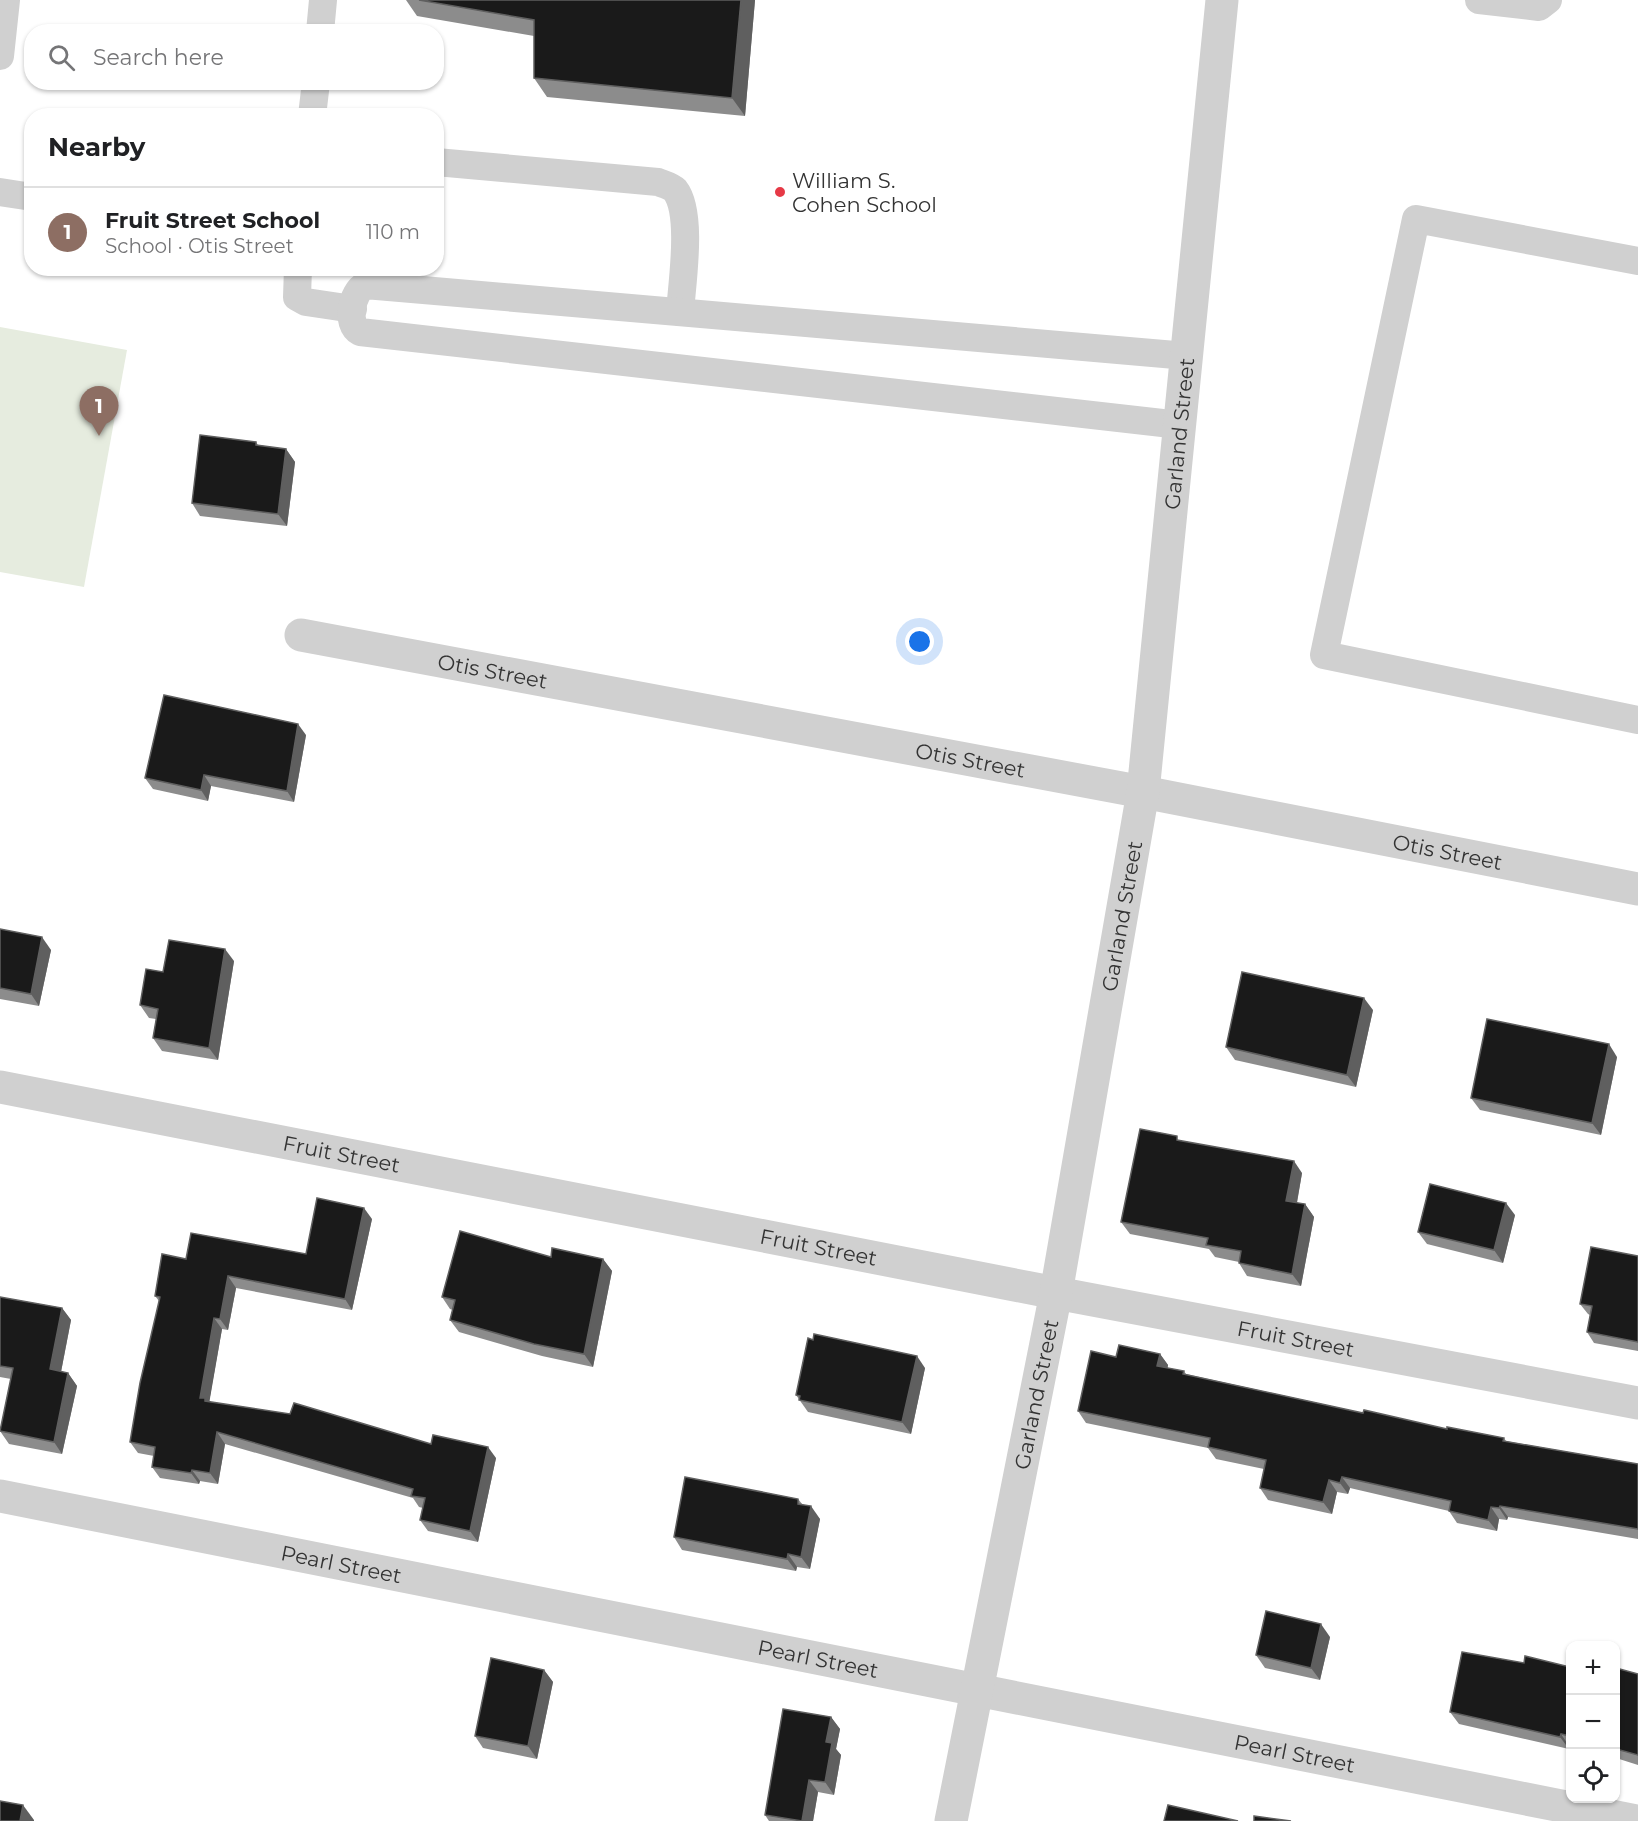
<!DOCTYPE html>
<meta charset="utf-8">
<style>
:root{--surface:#fff;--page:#f6f6f6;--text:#202124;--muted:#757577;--line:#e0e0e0;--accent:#111827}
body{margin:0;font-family:Montserrat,sans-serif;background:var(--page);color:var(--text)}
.controls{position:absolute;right:18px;bottom:18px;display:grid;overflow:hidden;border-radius:12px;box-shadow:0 2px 4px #0004}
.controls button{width:54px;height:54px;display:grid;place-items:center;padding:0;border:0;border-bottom:2px solid var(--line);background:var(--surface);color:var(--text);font:30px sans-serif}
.you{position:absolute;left:920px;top:642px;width:21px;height:21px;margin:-15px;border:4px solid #fff;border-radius:50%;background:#1a73e8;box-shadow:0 0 0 9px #1a73e833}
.badge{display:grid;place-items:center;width:39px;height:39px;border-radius:50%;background:var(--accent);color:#fff;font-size:20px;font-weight:700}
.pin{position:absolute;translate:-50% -50px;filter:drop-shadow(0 2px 3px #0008)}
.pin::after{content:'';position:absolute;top:32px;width:21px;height:18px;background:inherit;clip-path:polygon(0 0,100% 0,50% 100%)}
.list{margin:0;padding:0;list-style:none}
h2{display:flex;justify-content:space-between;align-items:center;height:78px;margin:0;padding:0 24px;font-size:26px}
h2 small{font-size:20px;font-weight:400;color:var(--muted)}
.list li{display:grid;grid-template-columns:39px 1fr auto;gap:18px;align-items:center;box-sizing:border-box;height:90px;padding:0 24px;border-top:2px solid var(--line)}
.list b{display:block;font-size:22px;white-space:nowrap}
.list p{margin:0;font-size:20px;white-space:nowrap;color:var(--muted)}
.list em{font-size:20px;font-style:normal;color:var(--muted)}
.icon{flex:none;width:33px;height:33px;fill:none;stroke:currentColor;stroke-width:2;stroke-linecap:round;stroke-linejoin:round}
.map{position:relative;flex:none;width:1638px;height:1821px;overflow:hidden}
.search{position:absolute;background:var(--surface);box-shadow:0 2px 4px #0004;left:24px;top:24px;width:420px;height:66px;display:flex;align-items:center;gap:15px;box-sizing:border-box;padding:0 21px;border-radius:24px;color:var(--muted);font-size:22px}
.panel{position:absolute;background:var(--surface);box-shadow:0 2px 4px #0004;left:24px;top:108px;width:420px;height:168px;border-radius:24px}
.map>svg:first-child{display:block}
.green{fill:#e6ecdf}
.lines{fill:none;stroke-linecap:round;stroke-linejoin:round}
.service{stroke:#d0d0d0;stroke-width:28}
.minor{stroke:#d0d0d0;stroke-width:33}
.tertiary{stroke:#d0d0d0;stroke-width:33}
.wall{fill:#8c8c8c}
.shaded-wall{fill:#5f5f5f}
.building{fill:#1a1a1a;stroke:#5f5f5f;stroke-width:1.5}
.poi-dot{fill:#e63946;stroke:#fff;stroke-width:2}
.labels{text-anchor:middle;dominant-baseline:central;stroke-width:6;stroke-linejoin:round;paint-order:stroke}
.poi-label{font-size:21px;fill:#333;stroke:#fff;text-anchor:start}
.street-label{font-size:21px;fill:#333;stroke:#fff}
</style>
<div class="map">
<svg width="1638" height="1821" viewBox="0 0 1638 1821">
<rect width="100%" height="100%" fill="#fff"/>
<polygon class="green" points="0,327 127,350 84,587 0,572"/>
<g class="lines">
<g class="service">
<polyline points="1479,0 1539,7 1548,0"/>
<polyline points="320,32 323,0"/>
<polyline points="0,56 6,0"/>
<polyline points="312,116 316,82"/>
<path d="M436 162 658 182C663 184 671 186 675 190 693 213 682 283 680 312"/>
<polyline points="0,192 32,197"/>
<polyline points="1638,261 1416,219 1324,655 1638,720"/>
<polyline points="298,268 297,297 306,302 353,309"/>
<path d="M1180 425 360 332C345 324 352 292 365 285L1187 356"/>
</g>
<g class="minor">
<path id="s1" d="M301 635 1143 792 1638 889"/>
<path id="s2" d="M0 1087 1056 1293 1638 1403"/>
<path id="s3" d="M0 1496 1637 1821"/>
</g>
<path class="tertiary" id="s4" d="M951 1821 1056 1293 1143 792 1222 0"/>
</g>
<g class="wall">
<polygon points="406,0 755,0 745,116 547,97 534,78 534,36 417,16"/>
<polygon points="256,442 258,445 286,449 295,462 287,526 200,516 192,503"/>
<polygon points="306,735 294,802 211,786 208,801 153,789 145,778"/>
<polygon points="0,929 51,950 39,1006 0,999"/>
<polygon points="234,961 218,1060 162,1051 153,1038 156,1019 149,1018 140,1005 163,972"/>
<polygon points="1373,1010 1356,1087 1235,1060 1226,1047"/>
<polygon points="1617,1057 1601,1135 1480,1110 1471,1098"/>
<polygon points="1180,1141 1302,1173 1297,1203 1305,1204 1314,1217 1301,1286 1247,1276 1239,1263 1239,1262 1215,1257 1209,1249 1130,1234 1121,1222"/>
<polygon points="1515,1215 1503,1263 1427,1244 1418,1232"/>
<polygon points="372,1219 352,1310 236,1288 228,1330 222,1329 209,1402 431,1444 496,1458 478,1542 428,1531 420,1520 423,1508 419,1507 413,1498 225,1444 218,1484 200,1481 199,1484 160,1478 152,1467 154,1456 138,1453 130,1442 159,1301 155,1296 186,1259 306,1254"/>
<polygon points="1638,1256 1638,1351 1594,1343 1587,1332 1590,1315 1588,1314 1580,1304"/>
<polygon points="551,1257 603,1259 612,1271 593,1367 542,1356 459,1332 450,1320 453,1310 450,1309 442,1297"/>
<polygon points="0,1297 62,1308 71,1320 61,1372 68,1373 77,1386 62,1454 9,1444 0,1431 11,1379 0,1377"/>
<polygon points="813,1340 925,1368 911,1434 808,1412 796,1395"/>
<polygon points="1160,1354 1168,1365 1167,1368 1184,1371 1186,1374 1363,1413 1447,1429 1504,1438 1506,1441 1638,1464 1638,1539 1508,1517 1507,1520 1499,1519 1497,1531 1457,1523 1449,1511 1350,1488 1348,1494 1337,1492 1332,1514 1268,1500 1260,1488 1264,1469 1216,1459 1208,1448 1086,1423 1078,1411 1116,1357"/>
<polygon points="798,1499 803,1505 820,1519 810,1569 797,1567 796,1571 682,1550 674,1537"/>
<polygon points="1330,1637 1320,1680 1265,1668 1256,1655"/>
<polygon points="1524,1663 1570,1667 1570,1746 1569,1746 1569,1749 1459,1724 1450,1712"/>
<polygon points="1616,1668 1638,1674 1638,1765 1616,1758"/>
<polygon points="544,1670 553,1682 537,1759 483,1748 475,1736"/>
<polygon points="831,1717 840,1729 836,1749 841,1755 834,1795 818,1792 813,1821 769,1821 765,1815"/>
</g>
<g class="shaded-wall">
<polygon points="741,0 755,0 745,116 732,98"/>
<polygon points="286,449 295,462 287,526 278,514"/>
<polygon points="298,724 306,735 294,802 287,791"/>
<polygon points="204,775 211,786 208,801 201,790"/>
<polygon points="42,937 51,950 39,1006 31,994"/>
<polygon points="225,949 234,961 218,1060 209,1048"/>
<polygon points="1364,998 1373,1010 1356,1087 1347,1075"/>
<polygon points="1609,1044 1617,1057 1601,1135 1592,1123"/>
<polygon points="1294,1161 1302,1173 1295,1213 1286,1201"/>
<polygon points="1506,1203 1515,1215 1503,1263 1494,1250"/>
<polygon points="1305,1204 1314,1217 1301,1286 1292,1274"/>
<polygon points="364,1208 372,1219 352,1310 345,1299"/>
<polygon points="603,1259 612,1271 593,1367 584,1354"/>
<polygon points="228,1276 236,1288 228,1330 220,1319"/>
<polygon points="62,1308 71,1320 59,1382 50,1369"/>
<polygon points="214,1318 222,1329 209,1404 200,1398"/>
<polygon points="1160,1354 1168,1365 1166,1378 1157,1366"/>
<polygon points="917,1356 925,1368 911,1434 902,1422"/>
<polygon points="68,1373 77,1386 62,1454 54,1442"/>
<polygon points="217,1432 225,1444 218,1484 210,1473"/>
<polygon points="488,1447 496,1458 478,1542 470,1531"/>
<polygon points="192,1470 200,1481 199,1484 191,1473"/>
<polygon points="1342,1477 1350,1488 1348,1494 1340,1483"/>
<polygon points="1329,1480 1337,1492 1332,1514 1323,1502"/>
<polygon points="811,1506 820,1519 810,1569 801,1557"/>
<polygon points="1500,1506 1508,1517 1507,1520 1499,1508"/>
<polygon points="1491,1507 1499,1519 1497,1531 1488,1520"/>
<polygon points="788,1554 797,1567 796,1571 787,1559"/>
<polygon points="1321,1624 1330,1637 1320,1680 1311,1668"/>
<polygon points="544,1670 553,1682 537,1759 528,1746"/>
<polygon points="831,1717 840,1729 836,1749 841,1755 834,1795 825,1782 826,1742"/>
<polygon points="1561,1734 1569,1746 1569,1749 1560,1737"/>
<polygon points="809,1780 818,1792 813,1821 802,1821"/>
<polygon points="23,1805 34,1820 34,1821 20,1821"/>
</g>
<g class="building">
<polygon points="419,0 741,0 732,98 534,78 534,20"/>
<polygon points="200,435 256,442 256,445 286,449 278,514 192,503"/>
<polygon points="164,695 298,724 287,791 204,775 201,790 145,778"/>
<polygon points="0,929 42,937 31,994 0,988"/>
<polygon points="169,940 225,949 209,1048 153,1038 158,1009 140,1005 146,969 163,972"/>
<polygon points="1242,972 1364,998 1347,1075 1226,1047"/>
<polygon points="1487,1019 1609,1044 1592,1123 1471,1098"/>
<polygon points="1140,1129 1177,1136 1177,1140 1294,1161 1286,1201 1305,1204 1292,1274 1239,1263 1241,1251 1206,1245 1208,1238 1121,1222"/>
<polygon points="1430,1184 1506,1203 1494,1250 1418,1232"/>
<polygon points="317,1198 364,1208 345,1299 228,1276 220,1319 214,1318 200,1398 205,1398 205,1401 290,1414 294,1403 431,1444 433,1435 488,1447 470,1531 420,1520 425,1498 411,1496 413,1489 217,1432 210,1473 192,1470 191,1473 152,1467 155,1447 130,1442 140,1383 160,1297 155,1296 162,1254 186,1259 191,1233 306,1254"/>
<polygon points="460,1231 551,1257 552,1248 603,1259 584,1354 534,1344 450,1320 455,1300 442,1297"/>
<polygon points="1591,1247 1638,1256 1638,1342 1587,1332 1592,1306 1580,1304"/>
<polygon points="0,1297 62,1308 50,1369 68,1373 54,1442 0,1431 13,1368 0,1366"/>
<polygon points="814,1334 917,1356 902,1422 799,1400 800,1396 796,1395 808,1338 813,1340"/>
<polygon points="1119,1345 1160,1354 1157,1366 1184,1371 1183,1374 1363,1413 1364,1410 1447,1429 1447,1427 1504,1438 1503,1441 1638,1464 1638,1529 1500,1506 1499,1508 1491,1507 1488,1520 1449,1511 1451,1501 1342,1477 1340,1483 1329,1480 1323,1502 1260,1488 1266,1460 1208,1447 1210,1438 1078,1411 1091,1351 1116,1357"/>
<polygon points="685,1477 798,1499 798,1504 811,1506 801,1557 788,1554 787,1559 674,1537"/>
<polygon points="1266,1611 1321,1624 1311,1668 1256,1655"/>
<polygon points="1462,1652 1524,1663 1525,1656 1570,1667 1570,1736 1561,1734 1560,1737 1450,1712"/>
<polygon points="491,1658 544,1670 528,1746 475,1736"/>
<polygon points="1616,1668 1638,1674 1638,1755 1616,1749"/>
<polygon points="783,1709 831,1717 826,1742 832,1743 825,1782 809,1780 802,1821 765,1815"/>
<polygon points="0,1801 23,1805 20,1821 0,1821"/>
<polygon points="1168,1805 1238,1821 1164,1821"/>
<polygon points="1254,1816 1291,1821 1254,1821"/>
</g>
<circle class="poi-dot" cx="780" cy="192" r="6"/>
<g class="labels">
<g class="poi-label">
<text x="792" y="180">William S.<tspan x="792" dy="24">Cohen School</tspan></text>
</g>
<g class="street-label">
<text stroke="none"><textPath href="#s4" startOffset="1407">Garland Street</textPath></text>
<text stroke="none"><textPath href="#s1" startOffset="195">Otis Street</textPath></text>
<text stroke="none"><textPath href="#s1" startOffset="681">Otis Street</textPath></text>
<text stroke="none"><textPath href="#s1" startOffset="1167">Otis Street</textPath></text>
<text stroke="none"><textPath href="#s4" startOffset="921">Garland Street</textPath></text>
<text stroke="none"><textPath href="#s2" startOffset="348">Fruit Street</textPath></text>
<text stroke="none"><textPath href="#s2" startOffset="834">Fruit Street</textPath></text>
<text stroke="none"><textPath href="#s2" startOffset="1320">Fruit Street</textPath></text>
<text stroke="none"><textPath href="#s4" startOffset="435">Garland Street</textPath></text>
<text stroke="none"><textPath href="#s3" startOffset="348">Pearl Street</textPath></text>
<text stroke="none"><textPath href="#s3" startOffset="834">Pearl Street</textPath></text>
<text stroke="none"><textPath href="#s3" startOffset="1320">Pearl Street</textPath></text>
</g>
</g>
</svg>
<div class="controls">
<button>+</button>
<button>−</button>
<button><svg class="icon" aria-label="locate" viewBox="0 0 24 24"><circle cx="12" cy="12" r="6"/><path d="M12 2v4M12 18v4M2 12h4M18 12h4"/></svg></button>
</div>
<div class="you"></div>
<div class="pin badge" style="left:99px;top:436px;background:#8d6e63">1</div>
<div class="search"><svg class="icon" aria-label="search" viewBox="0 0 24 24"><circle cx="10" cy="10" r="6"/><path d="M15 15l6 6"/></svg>Search here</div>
<section class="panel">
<h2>Nearby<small></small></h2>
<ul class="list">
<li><span class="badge" style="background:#8d6e63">1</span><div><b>Fruit Street School</b><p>School · Otis Street</p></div><em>110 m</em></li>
</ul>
</section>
</div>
